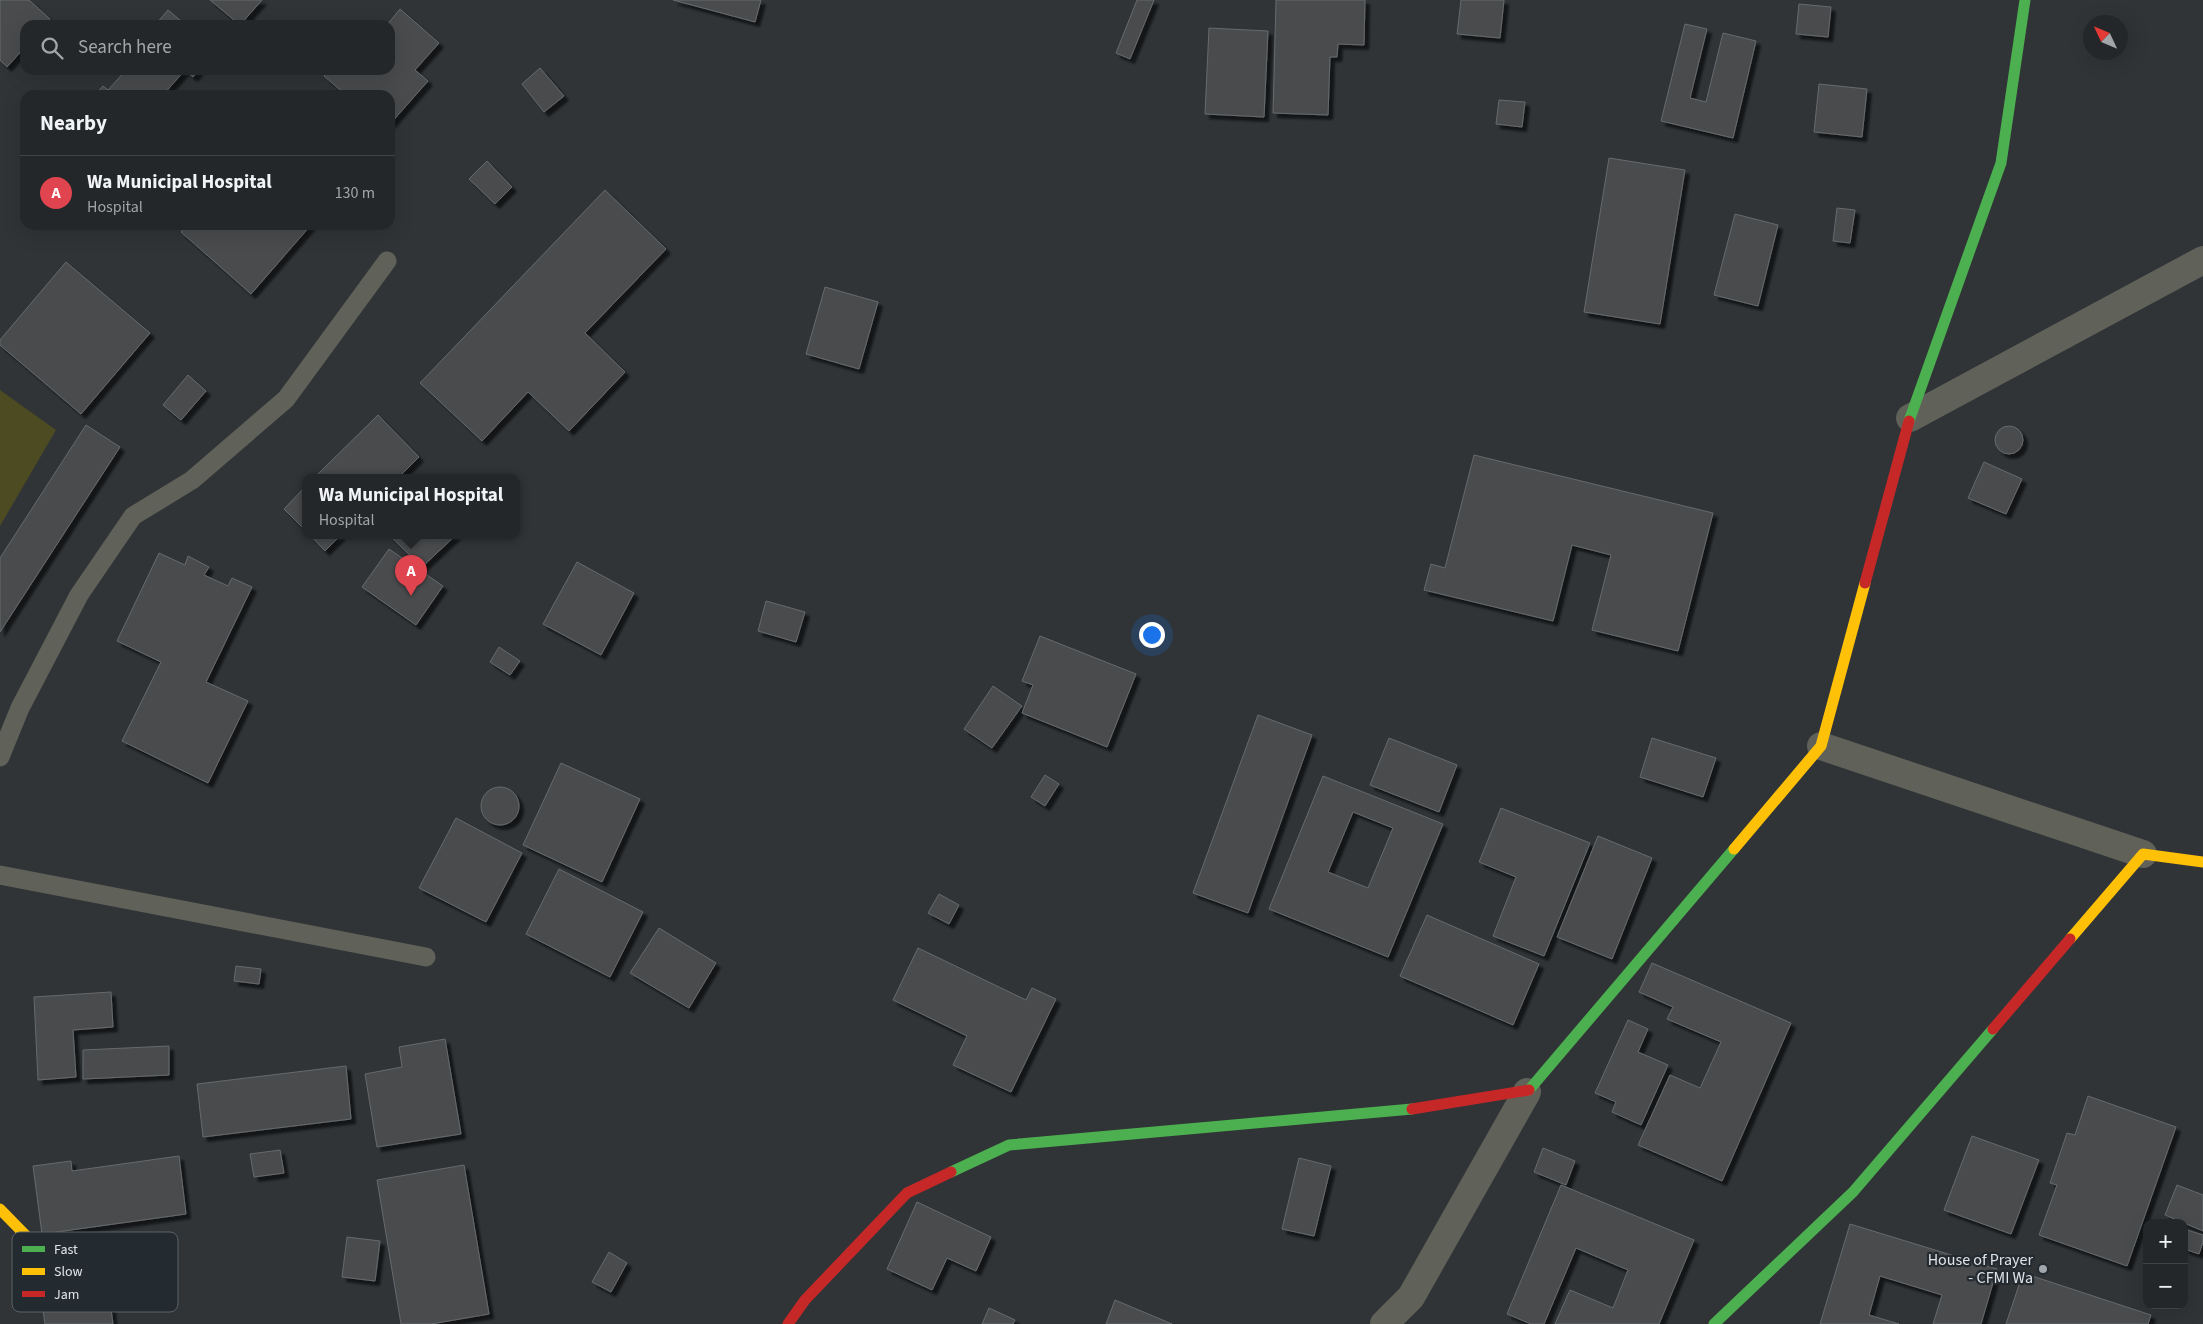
<!DOCTYPE html>
<meta charset="utf-8">
<style>
:root{--surface:#242729;--page:#303335;--text:#f1f3f6;--muted:#a3a5a8;--line:#414446;--accent:#a2a6aa}
body{margin:0;font-family:"Source Sans 3",sans-serif;background:var(--page);color:var(--text)}
.controls{position:absolute;right:15px;bottom:15px;display:grid;overflow:hidden;border-radius:10px;box-shadow:0 5px 20px #0002}
.controls button{width:45px;height:45px;display:grid;place-items:center;padding:0;border:0;border-bottom:1px solid var(--line);background:var(--surface);color:var(--text);font:25px sans-serif}
.compass{position:absolute;left:2083px;top:15px;width:45px;height:45px;border-radius:50%;background:var(--surface);box-shadow:0 5px 20px #0002;rotate:314deg}
.you{position:absolute;left:1151px;top:634px;width:18px;height:18px;margin:-12px;border:4px solid #fff;border-radius:50%;background:#1a73e8;box-shadow:0 0 0 8px #1a73e833}
.badge{display:grid;place-items:center;width:32px;height:32px;border-radius:50%;background:var(--accent);color:#fff;font-size:16px;font-weight:700}
.pin{position:absolute;translate:-50% -41px;filter:drop-shadow(0 1px 2px #0008)}
.pin::after{content:'';position:absolute;top:26px;width:18px;height:15px;background:inherit;clip-path:polygon(0 0,100% 0,50% 100%)}
.popup{position:absolute;left:302px;top:474px;width:218px;height:65px;box-sizing:border-box;display:grid;place-content:center;border-radius:10px;background:var(--surface);filter:drop-shadow(0 1px 4px #0005);font-size:16px;white-space:nowrap;color:var(--muted)}
.popup b{font-size:19px;color:var(--text)}
.popup::after{content:'';position:absolute;left:50%;top:100%;margin-left:-10px;border:10px solid transparent;border-top-color:var(--surface)}
.list{margin:0;padding:0;list-style:none}
h2{display:flex;justify-content:space-between;align-items:center;height:65px;margin:0;padding:0 20px;font-size:21px}
h2 small{font-size:16px;font-weight:400;color:var(--muted)}
.list li{display:grid;grid-template-columns:32px 1fr auto;gap:15px;align-items:center;box-sizing:border-box;height:75px;padding:0 20px;border-top:1px solid var(--line)}
.list b{display:block;font-size:19px;white-space:nowrap}
.list p{margin:0;font-size:16px;white-space:nowrap;color:var(--muted)}
.list em{font-size:16px;font-style:normal;color:var(--muted)}
.icon{flex:none;width:28px;height:28px;fill:none;stroke:currentColor;stroke-width:2;stroke-linecap:round;stroke-linejoin:round}
.map{position:relative;flex:none;width:2203px;height:1324px;overflow:hidden}
.search{position:absolute;background:var(--surface);box-shadow:0 5px 20px #0002;left:20px;top:20px;width:375px;height:55px;display:flex;align-items:center;gap:12px;box-sizing:border-box;padding:0 18px;border-radius:15px;color:var(--muted);font-size:19px}
.panel{position:absolute;background:var(--surface);box-shadow:0 5px 20px #0002;left:20px;top:90px;width:375px;height:140px;border-radius:15px}
.map>svg:first-child{display:block}
.green{fill:#4c4b22}
.building{fill:#494c4e;stroke:#666a6d;fill-rule:evenodd;filter:url(#shadow)}
.lines{fill:none;stroke-linecap:round;stroke-linejoin:round}
.lane{stroke:#606159;stroke-width:19}
.street{stroke:#606159;stroke-width:28}
.fast{stroke:#4caf50;stroke-width:11}
.slow{stroke:#ffc107;stroke-width:11}
.jam{stroke:#c62828;stroke-width:11}
.poi-dot{fill:#a2a6aa;stroke:#232a30;stroke-width:2}
.labels{text-anchor:middle;dominant-baseline:central;stroke-width:4.5;stroke-linejoin:round;paint-order:stroke}
.poi-label{font-size:16px;fill:#e0e4e8;stroke:#232a30;text-anchor:end}
.key{fill:#232a30;stroke:#5c6267;stroke-width:1}
.key-label{font-size:14px;fill:#e0e4e8}
</style>
<div class="map">
<svg width="2203" height="1324" viewBox="0 0 2203 1324">
<defs>
<filter id="shadow"><feDropShadow dx="4.5" dy="4.5" stdDeviation="1" flood-color="#0009"/></filter>
</defs>
<rect width="100%" height="100%" fill="#303437"/>
<polygon class="green" points="0,390 56,430 0,526"/>
<g class="building">
<polygon points="0,0 29,0 50,19 45,25 25,25 25,47 7,67 0,60"/>
<polygon points="210,0 262,0 240,25"/>
<polygon points="673,0 761,0 755,22"/>
<polygon points="1137,0 1154,0 1130,59 1116,53"/>
<polygon points="1276,0 1365,0 1364,45 1338,44 1337,57 1330,57 1328,115 1273,113"/>
<polygon points="1461,0 1504,0 1500,38 1457,34"/>
<polygon points="1799,4 1831,7 1828,37 1796,34"/>
<polygon points="400,9 439,43 415,70 428,81 390,124 390,95 346,95 324,76 330,70 390,70 390,25 387,25"/>
<polygon points="168,10 186,25 155,25"/>
<polygon points="1685,24 1707,29 1690,98 1706,102 1723,33 1756,41 1733,138 1661,121"/>
<polygon points="1209,28 1268,31 1264,117 1205,114"/>
<polygon points="540,68 564,96 544,112 522,84"/>
<polygon points="126,70 199,70 193,77 185,70 163,95 95,95 103,86 108,90"/>
<polygon points="1819,84 1867,89 1862,137 1814,132"/>
<polygon points="1499,100 1525,102 1522,127 1496,124"/>
<polygon points="1609,158 1685,170 1660,324 1584,312"/>
<polygon points="487,161 512,187 495,204 469,179"/>
<polygon points="605,190 666,249 585,333 625,372 569,431 528,392 482,441 420,383"/>
<polygon points="1837,208 1855,210 1850,243 1833,241"/>
<polygon points="1735,214 1778,225 1758,306 1714,295"/>
<polygon points="187,225 311,225 251,294 181,232"/>
<polygon points="66,262 150,333 81,414 0,345 0,340"/>
<polygon points="825,287 878,302 859,369 806,354"/>
<polygon points="188,375 206,391 181,420 163,405"/>
<polygon points="378,415 419,457 399,477 315,477"/>
<polygon points="86,425 120,447 0,632 0,558"/>
<circle cx="2009" cy="440" r="14"/>
<polygon points="1474,455 1713,513 1678,651 1592,630 1611,555 1572,545 1553,621 1424,590 1431,564 1445,568"/>
<polygon points="1984,462 2022,479 2006,514 1968,498"/>
<polygon points="306,486 306,531 284,509"/>
<polygon points="310,535 341,535 325,551"/>
<polygon points="389,535 456,535 422,567"/>
<polygon points="389,549 443,586 416,625 362,587"/>
<polygon points="159,553 185,565 188,556 209,567 204,575 228,586 232,578 252,587 206,682 248,701 208,783 122,741 161,662 117,641"/>
<polygon points="577,562 634,593 601,655 543,624"/>
<polygon points="766,601 805,612 796,642 758,631"/>
<polygon points="1040,636 1136,674 1107,747 1022,713 1033,685 1022,681"/>
<polygon points="499,647 520,661 510,675 490,662"/>
<polygon points="993,686 1022,706 992,748 964,729"/>
<polygon points="1258,715 1312,735 1248,913 1193,893"/>
<polygon points="1389,738 1457,765 1439,812 1370,785"/>
<polygon points="1652,738 1716,758 1703,797 1640,777"/>
<polygon points="561,763 640,799 602,882 523,845"/>
<polygon points="1045,775 1059,784 1045,806 1031,797"/>
<path d="M1323 776 1443 824 1388 957 1269 909ZM1353 812 1393 828 1368 888 1328 872Z"/>
<circle cx="500" cy="806" r="19"/>
<polygon points="1501,808 1590,843 1544,956 1493,936 1516,877 1479,862"/>
<polygon points="456,818 522,853 486,922 419,888"/>
<polygon points="1598,836 1652,858 1612,959 1557,937"/>
<polygon points="559,869 643,912 610,977 526,934"/>
<polygon points="939,894 959,905 949,924 928,913"/>
<polygon points="1427,915 1539,964 1513,1025 1400,976"/>
<polygon points="659,928 716,963 689,1008 630,973"/>
<polygon points="918,948 1026,1000 1032,988 1056,999 1011,1092 953,1065 967,1036 893,1000"/>
<polygon points="1652,963 1791,1023 1722,1181 1638,1145 1670,1075 1700,1088 1721,1042 1667,1019 1673,1007 1639,992"/>
<polygon points="236,966 261,969 259,984 234,981"/>
<polygon points="111,992 113,1027 73,1030 76,1077 38,1080 34,997"/>
<polygon points="1628,1020 1648,1029 1638,1052 1668,1065 1641,1125 1612,1112 1616,1102 1595,1093"/>
<polygon points="445,1039 461,1134 377,1147 365,1074 402,1067 399,1047"/>
<polygon points="169,1046 169,1075 83,1079 83,1050"/>
<polygon points="346,1066 351,1119 203,1137 197,1084"/>
<polygon points="2088,1096 2176,1127 2127,1266 2039,1235 2057,1185 2050,1183 2067,1133 2075,1135"/>
<polygon points="1972,1136 2039,1160 2011,1234 1944,1210"/>
<polygon points="1543,1148 1575,1161 1566,1185 1534,1172"/>
<polygon points="280,1150 284,1173 254,1177 250,1154"/>
<polygon points="179,1156 186,1214 42,1234 33,1166 71,1161 72,1171"/>
<polygon points="1299,1158 1331,1166 1314,1236 1282,1229"/>
<polygon points="464,1165 489,1314 431,1324 401,1324 377,1180"/>
<polygon points="1561,1185 1694,1240 1659,1324 1555,1324 1570,1290 1613,1308 1628,1270 1576,1248 1544,1324 1531,1324 1507,1314"/>
<polygon points="2177,1185 2203,1195 2203,1231 2165,1215"/>
<polygon points="917,1202 991,1237 976,1271 947,1258 932,1290 887,1269"/>
<polygon points="1850,1224 1997,1269 1981,1324 1933,1324 1942,1295 1880,1276 1869,1315 1899,1324 1820,1324"/>
<polygon points="2184,1229 2203,1235 2203,1242 2199,1254 2184,1249"/>
<polygon points="347,1237 380,1241 375,1281 342,1277"/>
<polygon points="609,1252 627,1263 611,1292 592,1282"/>
<polygon points="2023,1273 2151,1315 2148,1324 2006,1324"/>
<polygon points="108,1287 113,1324 45,1324 41,1297"/>
<polygon points="1115,1300 1172,1324 1106,1324"/>
<polygon points="989,1308 1015,1320 1013,1324 982,1324"/>
</g>
<g class="lines">
<g class="lane">
<polyline points="0,757 20,708 79,595 133,516 192,480 286,399 387,261"/>
<polyline points="0,875 426,957"/>
</g>
<g class="street">
<polyline points="1910,418 2203,260"/>
<polyline points="1821,746 2143,854"/>
<polyline points="1384,1324 1411,1297 1527,1092"/>
</g>
<g class="fast">
<polyline points="1909,421 2001,163 2025,0"/>
<polyline points="1529,1090 1734,849"/>
<polyline points="951,1172 1009,1145 1412,1109"/>
<polyline points="1714,1324 1853,1192 1993,1029"/>
</g>
<g class="slow">
<polyline points="1734,849 1821,746 1865,583"/>
<polyline points="2070,939 2143,854 2203,862"/>
<polyline points="0,1209 39,1249"/>
</g>
<g class="jam">
<polyline points="1865,583 1909,421"/>
<polyline points="1993,1029 2070,939"/>
<polyline points="1412,1109 1529,1090"/>
<polyline points="788,1324 805,1300 907,1193 951,1172"/>
</g>
</g>
<circle class="poi-dot" cx="2043" cy="1269" r="5"/>
<g class="labels">
<g class="poi-label">
<text x="2033" y="1260">House of Prayer<tspan x="2033" dy="18">- CFMI Wa</tspan></text>
</g>
</g>
<rect x="12" y="1232" width="166" height="80" rx="8" class="key"/>
<rect x="22" y="1246" width="23" height="6" fill="#4caf50"/>
<rect x="22" y="1268" width="23" height="7" fill="#ffc107"/>
<rect x="22" y="1291" width="23" height="6" fill="#c62828"/>
<g class="key-label">
<text x="54" y="1254">Fast</text>
<text x="54" y="1276">Slow</text>
<text x="54" y="1299">Jam</text>
</g>
</svg>
<div class="controls">
<button>+</button>
<button>−</button>
</div>
<svg class="compass" viewBox="-18 -18 36 36"><path d="M0-13l5 13h-10z" fill="#e53935"/><path d="M0 13l5-13h-10z" fill="#a3a5a8"/></svg>
<div class="you"></div>
<div class="pin badge" style="left:411px;top:596px;background:#e0444e">A</div>
<div class="popup"><b>Wa Municipal Hospital</b>Hospital</div>
<div class="search"><svg class="icon" aria-label="search" viewBox="0 0 24 24"><circle cx="10" cy="10" r="6"/><path d="M15 15l6 6"/></svg>Search here</div>
<section class="panel">
<h2>Nearby<small></small></h2>
<ul class="list">
<li><span class="badge" style="background:#e0444e">A</span><div><b>Wa Municipal Hospital</b><p>Hospital</p></div><em>130 m</em></li>
</ul>
</section>
</div>
